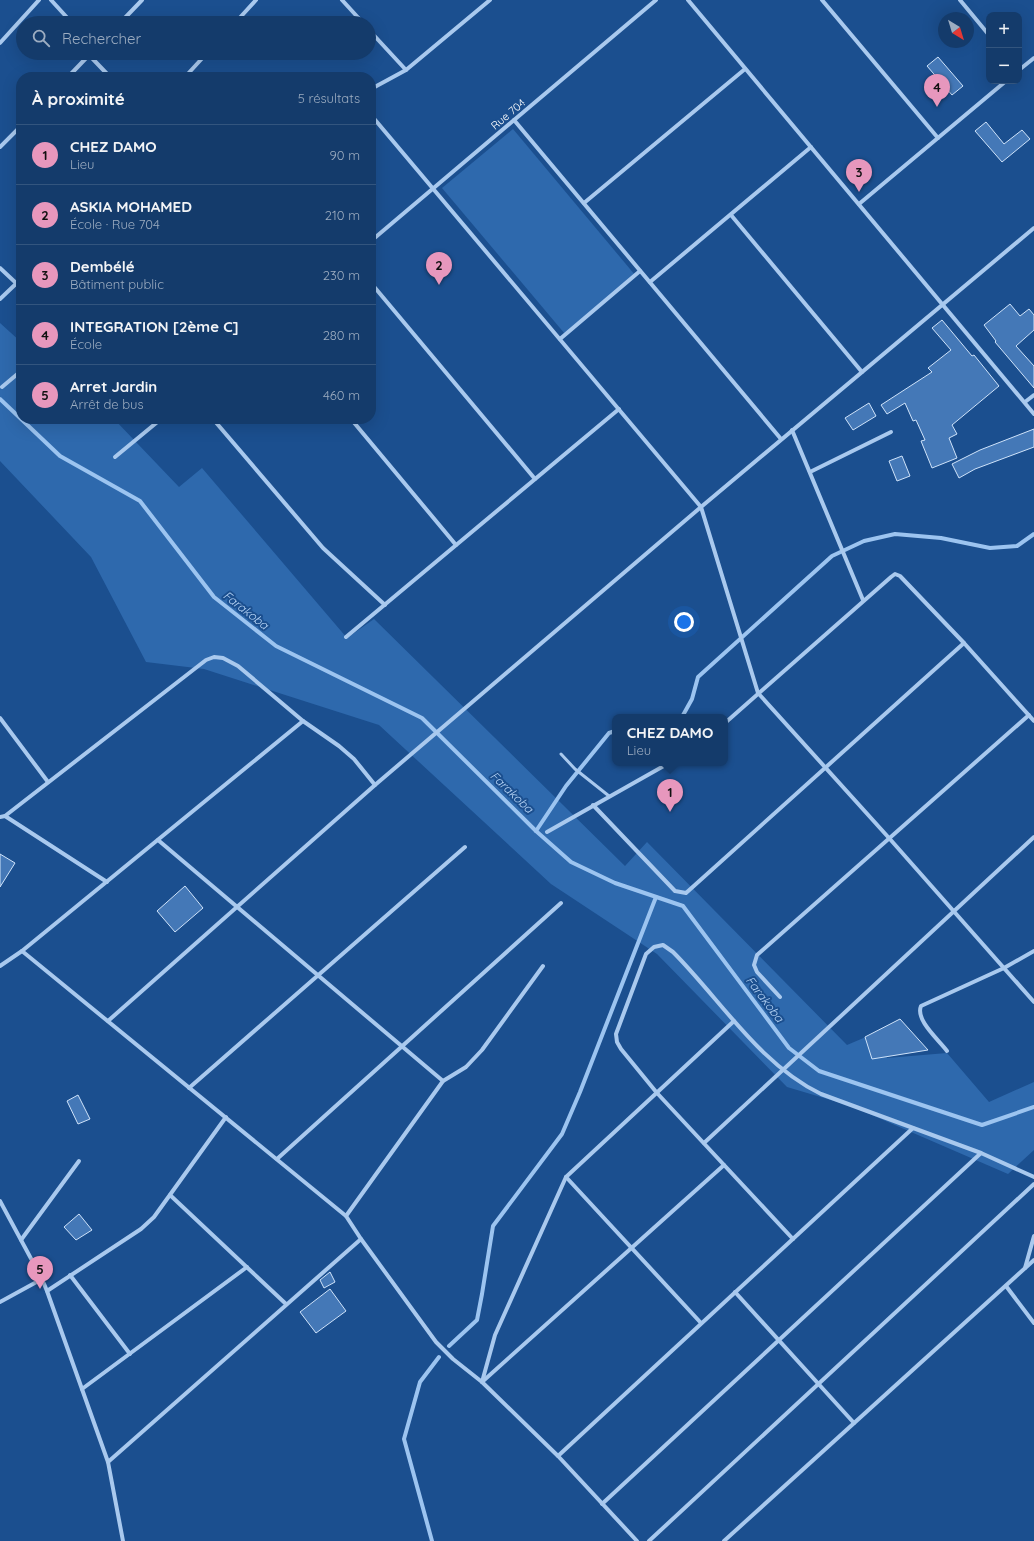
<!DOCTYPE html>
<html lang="fr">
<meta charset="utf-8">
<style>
:root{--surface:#143b6b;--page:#1d4271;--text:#f1f3f6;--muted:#9dadc1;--line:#33557e;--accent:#e797bd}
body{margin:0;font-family:Quicksand,sans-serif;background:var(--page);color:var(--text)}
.controls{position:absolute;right:12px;top:12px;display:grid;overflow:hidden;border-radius:8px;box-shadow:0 4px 16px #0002}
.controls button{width:36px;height:36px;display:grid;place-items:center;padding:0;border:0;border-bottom:1px solid var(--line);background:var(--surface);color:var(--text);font:20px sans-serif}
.compass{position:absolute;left:938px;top:12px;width:36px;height:36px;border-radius:50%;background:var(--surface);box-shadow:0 4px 16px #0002;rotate:142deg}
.you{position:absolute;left:684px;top:622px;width:14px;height:14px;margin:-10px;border:3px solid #fff;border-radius:50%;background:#1a73e8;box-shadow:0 0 0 6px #1a73e833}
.badge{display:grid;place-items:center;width:26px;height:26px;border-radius:50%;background:var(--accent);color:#111;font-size:13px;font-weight:700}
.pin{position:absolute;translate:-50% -33px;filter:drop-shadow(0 1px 2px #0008)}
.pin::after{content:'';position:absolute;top:21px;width:14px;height:12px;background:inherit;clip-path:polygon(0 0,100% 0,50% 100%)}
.popup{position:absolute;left:612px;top:714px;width:116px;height:52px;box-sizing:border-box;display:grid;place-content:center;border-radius:8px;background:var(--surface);filter:drop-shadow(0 1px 3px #0005);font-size:13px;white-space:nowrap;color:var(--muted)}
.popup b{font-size:15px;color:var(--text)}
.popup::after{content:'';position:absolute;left:50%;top:100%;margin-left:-8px;border:8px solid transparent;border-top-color:var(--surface)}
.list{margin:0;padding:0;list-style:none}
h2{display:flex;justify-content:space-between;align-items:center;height:52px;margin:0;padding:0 16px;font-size:17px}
h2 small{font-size:13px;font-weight:400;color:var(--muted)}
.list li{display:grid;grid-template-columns:26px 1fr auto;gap:12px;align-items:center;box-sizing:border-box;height:60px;padding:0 16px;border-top:1px solid var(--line)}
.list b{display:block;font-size:15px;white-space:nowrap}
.list p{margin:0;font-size:13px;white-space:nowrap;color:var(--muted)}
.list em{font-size:13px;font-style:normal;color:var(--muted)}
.icon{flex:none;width:22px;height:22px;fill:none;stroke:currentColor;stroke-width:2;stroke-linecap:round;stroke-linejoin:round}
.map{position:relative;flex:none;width:1034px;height:1541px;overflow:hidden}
.search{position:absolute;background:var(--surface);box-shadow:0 4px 16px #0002;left:16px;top:16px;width:360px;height:44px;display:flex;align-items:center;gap:10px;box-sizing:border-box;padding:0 14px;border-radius:22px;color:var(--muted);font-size:15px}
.panel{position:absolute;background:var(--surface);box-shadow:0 4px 16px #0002;left:16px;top:72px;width:360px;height:352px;border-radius:16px}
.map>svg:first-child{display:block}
.green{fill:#2e69ad}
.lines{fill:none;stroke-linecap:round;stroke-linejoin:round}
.stream{stroke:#9cc4f0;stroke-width:4}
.building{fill:#4478b7;stroke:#cfe3fa}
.lane{stroke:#a9c9ee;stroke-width:3}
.street{stroke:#a9c9ee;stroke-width:4}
.labels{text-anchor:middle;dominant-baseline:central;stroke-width:4;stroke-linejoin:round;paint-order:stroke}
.street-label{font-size:11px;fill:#fff;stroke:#1b4f8f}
.water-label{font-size:12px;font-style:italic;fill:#b5d3f5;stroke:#1b4f8f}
</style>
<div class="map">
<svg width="1034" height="1541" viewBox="0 0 1034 1541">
<rect width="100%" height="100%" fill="#1b4f8f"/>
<g class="green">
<polygon points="513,129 635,275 565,334 442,188"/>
<polygon points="0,323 21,342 21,419 114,419 179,487 202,468 347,638 374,619 625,866 647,842 847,1045 880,1031 887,1058 947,1053 989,1102 1034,1082 1034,1150 1008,1174 851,1106 787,1087 657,954 551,884 379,725 204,669 146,662 91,557 0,461"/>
</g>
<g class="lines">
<g class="stream">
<polyline points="0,399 60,456 140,501 214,597 276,646 422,718 536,831 571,862 615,883 683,906 789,1048 819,1071 982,1125 1034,1107"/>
<polyline points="682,717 692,699 698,677 832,556 864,541 895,534 941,538 990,548 1017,546 1034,534"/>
<polyline points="536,831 566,786 609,733 615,731"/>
<polyline points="449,1346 477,1320 482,1294 493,1226 562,1134 580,1092 656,897"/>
<polyline points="432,1541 404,1439 420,1382 439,1357"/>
</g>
</g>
<g class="building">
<polygon points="938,57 963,86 952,95 927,66"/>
<polygon points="986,122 1004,144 1022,130 1030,139 1002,162 975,131"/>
<polygon points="1010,304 1020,316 1029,309 1034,315 1034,330 1016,346 1034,366 1034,388 995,342 996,341 984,325"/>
<polygon points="942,320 972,356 974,355 999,386 952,425 957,434 949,438 957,458 932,468 921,441 925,440 916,420 913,421 905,403 887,414 881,405 932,372 928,368 951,350 932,328"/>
<polygon points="869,403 876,416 853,430 845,418"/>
<polygon points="1034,429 1034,447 975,469 959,478 952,464 980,450"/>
<polygon points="902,456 910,476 897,481 889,461"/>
<polygon points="0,854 15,863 0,887"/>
<polygon points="185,886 203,908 175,932 157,911"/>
<polygon points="900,1019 928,1050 872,1059 865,1037"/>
<polygon points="78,1095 90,1119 78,1124 67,1101"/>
<polygon points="79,1214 92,1230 76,1240 64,1227"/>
<polygon points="330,1272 335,1282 324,1288 320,1280"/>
<polygon points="330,1289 346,1311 316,1333 300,1312"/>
</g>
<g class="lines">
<polyline class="lane" points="561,754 575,769 609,796"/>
<g class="street">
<polyline points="51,0 72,23"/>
<polyline points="342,0 363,23"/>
<polyline points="688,0 1034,414"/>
<polyline points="822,0 938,138"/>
<polyline points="960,0 989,35"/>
<polyline points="120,23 142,0"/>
<polyline points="235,23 256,0"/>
<polyline points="369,30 406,70"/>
<polyline points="0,43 39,0"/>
<polyline points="89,55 110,77"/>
<polyline points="1019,70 1034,58"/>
<polyline points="68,77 91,53"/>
<polyline points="185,77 207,53"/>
<polyline points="371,89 406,70 490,0"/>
<polyline points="371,115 701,507 758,693 889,838 1034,1002"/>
<polyline points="514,120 781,439"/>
<polyline points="0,147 21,126"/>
<polyline points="584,203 745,69"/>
<polyline points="859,204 1006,81"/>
<polyline points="731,215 862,372"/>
<polyline points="371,241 656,0"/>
<polyline points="0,268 16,283"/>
<polyline points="650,282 811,147"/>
<polyline points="371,283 535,479"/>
<polyline points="0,299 21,279"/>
<polyline points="560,339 640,271"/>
<polyline points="2,387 21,371"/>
<polyline points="1025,402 1034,395"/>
<polyline points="213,419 323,548 385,605"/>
<polyline points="351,419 456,545"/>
<polyline points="792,430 863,600"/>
<polyline points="115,457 161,419"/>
<polyline points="810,472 891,432"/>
<polyline points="346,637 619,409"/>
<polyline points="0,718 48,782"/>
<polyline points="725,723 891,577 895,574 900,576 964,643 1034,721"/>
<polyline points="593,805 675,891 686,893 964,643"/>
<polyline points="5,816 107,882"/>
<polyline points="0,817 5,816 206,660 214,657 223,658 238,666 303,721 339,746 354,759 375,785"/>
<polyline points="547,832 669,763"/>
<polyline points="158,840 443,1081"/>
<polyline points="22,951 346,1216 361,1239 436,1342 453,1359 482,1382 558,1456 637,1541"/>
<polyline points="0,966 22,951 303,721"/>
<polyline points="780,997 757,972 754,965 757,955 1029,715"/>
<polyline points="108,1021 375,785 701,507 1034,228"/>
<path d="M947 1051C939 1040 915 1020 921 1006L1004 968 1034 951"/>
<polyline points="189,1088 465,847"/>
<polyline points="704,1143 1034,837"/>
<polyline points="277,1159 561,903"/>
<polyline points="566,1177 701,1323"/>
<polyline points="170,1195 286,1304"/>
<polyline points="0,1201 42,1279 47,1291 108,1462 123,1541"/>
<polyline points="346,1216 443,1081 466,1067 482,1050 543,966"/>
<path d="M793 1239 657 1093 621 1049 617 1042 616 1034 646 954 654 947 663 945 673 952C720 999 759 1064 821 1094L981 1153 1034 1177"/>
<polyline points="21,1240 79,1161"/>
<polyline points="1025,1268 1034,1236"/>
<polyline points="70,1275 130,1354"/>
<polyline points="1006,1286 1034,1323"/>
<polyline points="47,1291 141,1229 154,1217 226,1117"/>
<polyline points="735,1292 854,1423"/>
<polyline points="0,1302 42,1279"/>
<polyline points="482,1382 495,1335 566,1177 734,1021"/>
<polyline points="482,1382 724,1165"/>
<polyline points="82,1389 247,1267"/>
<polyline points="558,1456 913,1128"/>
<polyline points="108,1462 361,1239"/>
<polyline points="602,1504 981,1153"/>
<polyline points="649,1541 1034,1184"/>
<polyline points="724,1541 1034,1260"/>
</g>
</g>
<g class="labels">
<g class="street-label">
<text transform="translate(508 114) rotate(-40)">Rue 704</text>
</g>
<g class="water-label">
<text transform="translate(246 610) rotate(38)">Farakoba</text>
<text transform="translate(512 792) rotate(44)">Farakoba</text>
<text transform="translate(765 999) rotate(53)">Farakoba</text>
</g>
</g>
</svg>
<div class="controls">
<button>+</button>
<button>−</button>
</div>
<svg class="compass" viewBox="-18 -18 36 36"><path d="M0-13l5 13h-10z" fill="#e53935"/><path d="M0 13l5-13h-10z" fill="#9dadc1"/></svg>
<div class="you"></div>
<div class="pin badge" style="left:670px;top:812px">1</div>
<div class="popup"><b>CHEZ DAMO</b>Lieu</div>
<div class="pin badge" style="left:439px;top:285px">2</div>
<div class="pin badge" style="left:859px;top:192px">3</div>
<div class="pin badge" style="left:937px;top:107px">4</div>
<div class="pin badge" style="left:40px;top:1289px">5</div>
<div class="search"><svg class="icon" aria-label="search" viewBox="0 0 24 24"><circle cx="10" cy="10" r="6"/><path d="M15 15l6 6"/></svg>Rechercher</div>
<section class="panel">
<h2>À proximité<small>5 résultats</small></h2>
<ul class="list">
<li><span class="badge">1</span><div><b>CHEZ DAMO</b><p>Lieu</p></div><em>90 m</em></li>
<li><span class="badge">2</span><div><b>ASKIA MOHAMED</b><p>École · Rue 704</p></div><em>210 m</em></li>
<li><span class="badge">3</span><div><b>Dembélé</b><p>Bâtiment public</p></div><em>230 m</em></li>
<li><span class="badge">4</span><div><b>INTEGRATION [2ème C]</b><p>École</p></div><em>280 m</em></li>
<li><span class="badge">5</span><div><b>Arret Jardin</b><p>Arrêt de bus</p></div><em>460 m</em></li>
</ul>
</section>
</div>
